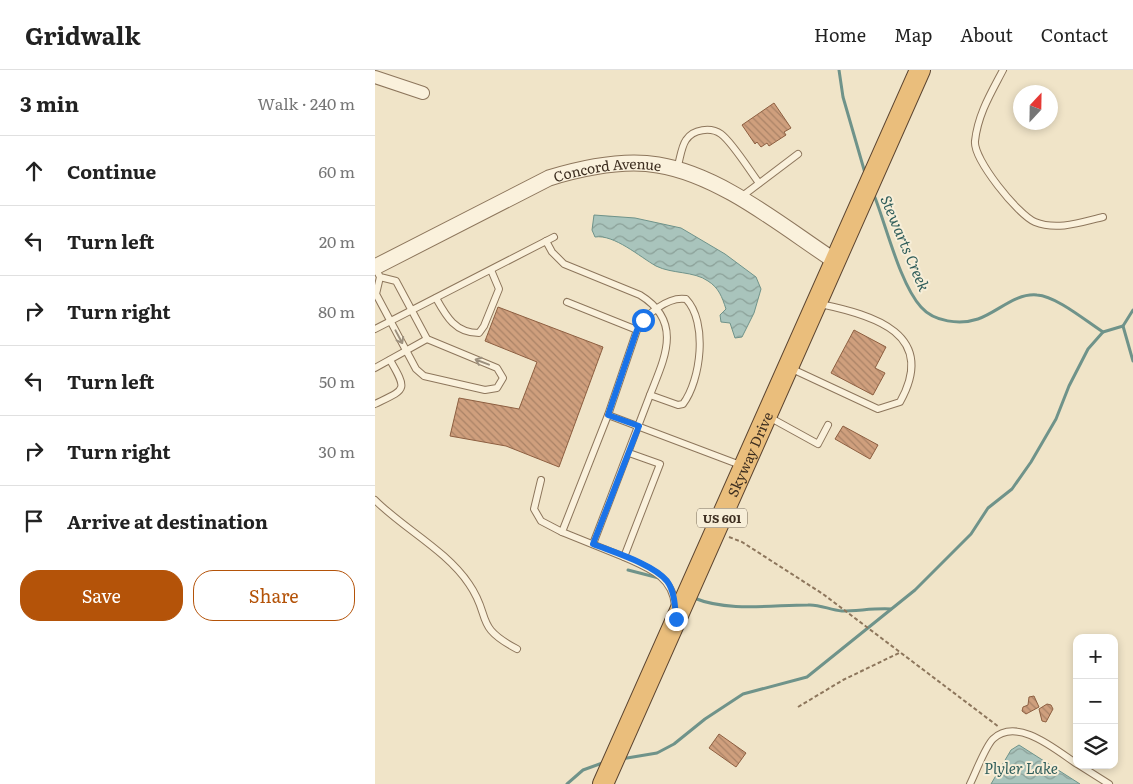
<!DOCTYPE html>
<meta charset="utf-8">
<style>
:root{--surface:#fff;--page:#f6f6f6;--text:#222;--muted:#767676;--line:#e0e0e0;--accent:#b45309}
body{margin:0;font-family:Literata,serif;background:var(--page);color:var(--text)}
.controls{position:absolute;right:15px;bottom:15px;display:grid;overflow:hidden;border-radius:10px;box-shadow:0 2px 8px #0003}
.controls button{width:45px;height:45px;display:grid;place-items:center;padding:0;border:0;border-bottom:1px solid var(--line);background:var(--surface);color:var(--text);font:25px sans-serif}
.compass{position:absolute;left:638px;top:15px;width:45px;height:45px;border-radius:50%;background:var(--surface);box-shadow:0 2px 8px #0003;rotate:22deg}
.stop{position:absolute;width:15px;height:15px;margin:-11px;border:4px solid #1a73e8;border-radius:50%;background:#fff}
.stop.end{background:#1a73e8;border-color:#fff;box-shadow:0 1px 5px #0008}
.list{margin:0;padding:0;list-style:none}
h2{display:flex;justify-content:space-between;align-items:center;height:65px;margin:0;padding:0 20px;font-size:21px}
h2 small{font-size:16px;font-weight:400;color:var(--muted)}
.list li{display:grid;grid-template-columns:32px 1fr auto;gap:15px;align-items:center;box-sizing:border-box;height:70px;padding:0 20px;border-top:1px solid var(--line)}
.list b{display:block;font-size:19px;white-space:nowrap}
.list em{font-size:16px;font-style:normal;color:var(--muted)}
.actions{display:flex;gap:10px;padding:15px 20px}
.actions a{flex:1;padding:11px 0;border:1px solid var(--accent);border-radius:20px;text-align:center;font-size:18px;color:var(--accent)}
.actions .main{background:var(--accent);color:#fff}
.icon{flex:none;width:28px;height:28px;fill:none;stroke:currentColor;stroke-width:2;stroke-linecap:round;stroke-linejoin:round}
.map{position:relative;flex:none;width:758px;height:714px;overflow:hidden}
header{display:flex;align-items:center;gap:30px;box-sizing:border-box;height:70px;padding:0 25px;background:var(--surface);border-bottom:1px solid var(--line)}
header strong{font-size:24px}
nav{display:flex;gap:28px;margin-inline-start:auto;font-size:18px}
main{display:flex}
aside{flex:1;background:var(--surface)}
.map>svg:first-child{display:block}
.water{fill:url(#water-waves);stroke:#6f938a}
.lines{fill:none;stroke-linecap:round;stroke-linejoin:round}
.stream{stroke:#6f938a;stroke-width:3}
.building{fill:url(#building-back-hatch);stroke:#8d5f41}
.service-casing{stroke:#8d765c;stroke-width:8}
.minor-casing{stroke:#8d765c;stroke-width:14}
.tertiary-casing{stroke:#8d765c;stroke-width:17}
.trunk-casing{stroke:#5b4430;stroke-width:22}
.path{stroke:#8d765c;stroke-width:2;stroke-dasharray:4 2.5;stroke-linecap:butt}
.service{stroke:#faf1dc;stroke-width:6}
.minor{stroke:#faf1dc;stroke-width:12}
.tertiary{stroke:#faf1dc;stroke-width:15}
.trunk{stroke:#eabe7c;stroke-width:20}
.oneway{stroke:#9c907e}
.route{stroke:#1a73e8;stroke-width:6}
.labels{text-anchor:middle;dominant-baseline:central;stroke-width:4;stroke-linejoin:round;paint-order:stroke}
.shield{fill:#f7eed8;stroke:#756857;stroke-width:1}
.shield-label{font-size:12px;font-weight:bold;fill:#3d2e20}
.street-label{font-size:14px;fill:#3d2e20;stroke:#f7eed8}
.water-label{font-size:15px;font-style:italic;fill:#2f5d5a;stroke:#f7eed8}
</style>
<header>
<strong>Gridwalk</strong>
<nav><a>Home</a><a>Map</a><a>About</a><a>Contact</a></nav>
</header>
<main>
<aside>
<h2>3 min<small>Walk · 240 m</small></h2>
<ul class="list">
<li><svg class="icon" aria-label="ahead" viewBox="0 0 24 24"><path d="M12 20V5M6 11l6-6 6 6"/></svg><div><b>Continue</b></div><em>60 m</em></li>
<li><svg class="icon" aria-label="left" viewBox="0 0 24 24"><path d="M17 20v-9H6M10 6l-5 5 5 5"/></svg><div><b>Turn left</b></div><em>20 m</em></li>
<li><svg class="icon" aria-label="right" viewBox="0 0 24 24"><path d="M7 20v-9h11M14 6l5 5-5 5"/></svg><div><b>Turn right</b></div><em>80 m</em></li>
<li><svg class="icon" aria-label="left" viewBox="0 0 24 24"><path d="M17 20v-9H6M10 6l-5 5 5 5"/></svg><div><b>Turn left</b></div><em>50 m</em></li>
<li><svg class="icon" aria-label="right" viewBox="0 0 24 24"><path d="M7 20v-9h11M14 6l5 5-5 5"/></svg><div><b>Turn right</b></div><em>30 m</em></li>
<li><svg class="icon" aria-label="arrive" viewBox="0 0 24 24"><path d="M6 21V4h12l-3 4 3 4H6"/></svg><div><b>Arrive at destination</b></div></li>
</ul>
<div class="actions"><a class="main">Save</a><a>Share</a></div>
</aside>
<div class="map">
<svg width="758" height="714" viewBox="0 0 758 714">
<defs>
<pattern id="water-waves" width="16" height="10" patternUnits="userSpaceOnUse" patternTransform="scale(1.25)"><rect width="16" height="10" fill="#a9c4bc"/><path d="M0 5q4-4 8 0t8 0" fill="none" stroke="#8ba098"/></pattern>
<pattern id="building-back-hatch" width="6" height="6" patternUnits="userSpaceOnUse" patternTransform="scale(1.25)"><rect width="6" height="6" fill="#cf9f7d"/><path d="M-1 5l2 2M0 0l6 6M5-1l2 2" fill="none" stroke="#a98266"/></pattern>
</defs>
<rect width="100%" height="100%" fill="#f0e4c8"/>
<g class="water">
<path d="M219 145 260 148 306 158 350 184 381 207 386 219 379 243 367 267 360 268 355 253 346 252 345 245 351 239C347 227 344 218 333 211 319 201 297 204 281 196 265 187 239 164 220 167L217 160Z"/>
<polygon points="644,675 705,714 616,714 636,680"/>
</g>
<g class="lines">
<g class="stream">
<polyline points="464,0 468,27 490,103"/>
<path d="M499 125C511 155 525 214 546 237 559 252 585 255 603 249 623 242 640 223 662 225 681 226 711 251 728 262L748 256 758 240"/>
<polyline points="748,256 758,291"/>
<polyline points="253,500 284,508"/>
<path d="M319 528C353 542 397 535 433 535 444 534 455 540 467 541 483 541 499 538 516 539"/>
<polyline points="246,689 282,683 299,674 330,649 368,624 432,607 540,520 596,464 613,438 637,419 656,392 681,349 694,316 713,279 728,262"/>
<polyline points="192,714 208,700 230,692"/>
</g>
</g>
<g class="building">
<polygon points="399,33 416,58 409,62 411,65 394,76 392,73 386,77 382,72 380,74 367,55"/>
<polygon points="123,237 228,277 184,397 131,376 75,366 84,328 144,339 162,292 110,271"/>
<polygon points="479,260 511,277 500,298 510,303 498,325 456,303"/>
<polygon points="468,356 503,375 495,389 460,369"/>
<polygon points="659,626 664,637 651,644 647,641 648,637 653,635 654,627"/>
<polygon points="672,634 676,635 678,639 671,652 667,651 664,639"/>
<polygon points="344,664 371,683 361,697 334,678"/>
</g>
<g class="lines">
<defs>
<g id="service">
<path d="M628 0C616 23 603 44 600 71 598 89 643 145 660 152 682 161 707 152 728 147"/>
<path d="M302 99C305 90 306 77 311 70 318 59 336 57 346 64 357 72 375 101 384 113"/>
<polyline points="366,127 423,84"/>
<path d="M171 171 177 182 189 194 265 225C309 252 289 289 275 325"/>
<polyline points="0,197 5,207 1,224 41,299 49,306 110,320 122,318 128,308 122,298 52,269 21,211 5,207"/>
<path d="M61 228C71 246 80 263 104 263L109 256 124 219 116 200"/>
<polyline points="192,232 262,260"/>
<polyline points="0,259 179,167"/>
<polyline points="0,298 52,269"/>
<path d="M415 298 503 339 525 332C563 264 499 245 445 234"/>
<path d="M0 334C31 319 33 321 15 290"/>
<polyline points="394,347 443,374 453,355"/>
<polyline points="254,383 285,394 249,487 187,462 233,345 368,396"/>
<polyline points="166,410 159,439 166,451 187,462"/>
<path d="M0 430C29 459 71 480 94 514 117 547 98 556 142 579"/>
<path d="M218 474 275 325 303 335 308 334C326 310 333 252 311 229 293 226 270 245 262 260L233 345"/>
<path d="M249 487C273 498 298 506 300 536"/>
<polyline points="704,695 734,714"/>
<path d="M595 714C601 702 610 677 618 669 642 646 681 680 702 694"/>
</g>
<polyline id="minor" points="0,7 48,23"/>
<g id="tertiary">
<path id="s1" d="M0 197 174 108C207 98 248 89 283 95 346 105 408 157 460 191"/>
</g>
<g id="trunk">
<path id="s2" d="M228 714 545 0"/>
</g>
</defs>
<use href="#service" class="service-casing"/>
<use href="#minor" class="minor-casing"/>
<use href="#tertiary" class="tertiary-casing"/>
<use href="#trunk" class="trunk-casing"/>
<g class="path">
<polyline points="354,467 367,472 448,524 624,657"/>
<polyline points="423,637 468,610 524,583"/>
</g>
<use href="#service" class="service"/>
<use href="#minor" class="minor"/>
<use href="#tertiary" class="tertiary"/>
<use href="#trunk" class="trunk"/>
</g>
<defs><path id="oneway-shaft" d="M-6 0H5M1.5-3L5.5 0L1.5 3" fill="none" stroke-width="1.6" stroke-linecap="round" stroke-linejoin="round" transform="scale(1.25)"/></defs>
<g class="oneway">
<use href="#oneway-shaft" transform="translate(24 267) rotate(62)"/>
<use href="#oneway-shaft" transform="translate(107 292) rotate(-159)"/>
</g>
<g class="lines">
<path class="route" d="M268 250 262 260 233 345 264 356 218 474C238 482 278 494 292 511 300 522 300 537 301 549"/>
</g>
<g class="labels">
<rect class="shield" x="322" y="438.5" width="50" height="19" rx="4"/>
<g class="shield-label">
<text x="347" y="448">US 601</text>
</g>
<g class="street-label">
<text stroke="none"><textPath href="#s1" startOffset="255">Concord Avenue</textPath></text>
<text stroke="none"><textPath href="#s2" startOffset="361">Skyway Drive</textPath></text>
</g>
<g class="water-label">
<text transform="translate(531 173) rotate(67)">Stewarts Creek</text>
<text x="646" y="697">Plyler Lake</text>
</g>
</g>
</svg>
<div class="controls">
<button>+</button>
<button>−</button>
<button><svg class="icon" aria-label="layers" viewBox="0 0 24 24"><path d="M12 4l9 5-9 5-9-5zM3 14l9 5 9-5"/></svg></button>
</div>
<svg class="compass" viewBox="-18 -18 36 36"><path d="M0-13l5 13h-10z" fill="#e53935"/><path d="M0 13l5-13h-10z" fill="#767676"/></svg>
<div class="stop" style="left:268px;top:250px"></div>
<div class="stop end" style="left:301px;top:549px"></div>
</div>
</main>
